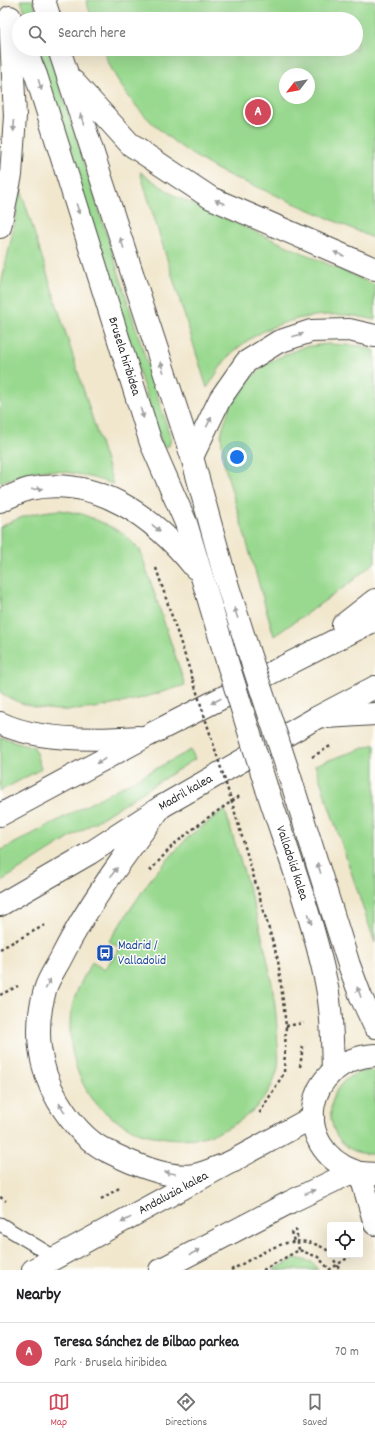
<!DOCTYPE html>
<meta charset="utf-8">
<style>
:root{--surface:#fff;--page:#f6f6f6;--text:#202124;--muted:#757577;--line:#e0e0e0;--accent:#d1495b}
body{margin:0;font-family:Dekko,sans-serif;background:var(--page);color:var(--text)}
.controls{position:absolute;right:12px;bottom:12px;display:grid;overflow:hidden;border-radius:4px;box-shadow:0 4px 16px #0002}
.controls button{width:36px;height:36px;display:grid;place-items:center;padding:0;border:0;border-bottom:1px solid var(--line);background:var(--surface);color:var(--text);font:20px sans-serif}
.compass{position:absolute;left:279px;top:68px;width:36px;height:36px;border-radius:50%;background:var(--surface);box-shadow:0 4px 16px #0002;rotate:239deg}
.you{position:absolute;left:237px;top:457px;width:14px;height:14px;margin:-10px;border:3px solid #fff;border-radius:50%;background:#1a73e8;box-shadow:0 0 0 6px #1a73e833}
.badge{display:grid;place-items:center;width:26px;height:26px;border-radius:50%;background:var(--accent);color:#fff;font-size:13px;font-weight:700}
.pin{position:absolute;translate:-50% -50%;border:2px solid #fff;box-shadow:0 1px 4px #0006}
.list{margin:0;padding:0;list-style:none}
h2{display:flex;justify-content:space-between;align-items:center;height:52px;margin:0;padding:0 16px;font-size:17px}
h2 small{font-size:13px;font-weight:400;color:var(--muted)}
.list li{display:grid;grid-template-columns:26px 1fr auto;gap:12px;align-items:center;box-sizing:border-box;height:60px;padding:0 16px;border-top:1px solid var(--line)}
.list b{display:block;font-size:15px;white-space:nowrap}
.list p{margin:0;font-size:13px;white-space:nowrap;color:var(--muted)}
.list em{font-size:13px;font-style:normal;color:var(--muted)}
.icon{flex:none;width:22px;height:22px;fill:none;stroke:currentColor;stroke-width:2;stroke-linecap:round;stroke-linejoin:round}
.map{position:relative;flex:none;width:375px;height:1270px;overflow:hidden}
.search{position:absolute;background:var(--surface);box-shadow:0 4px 16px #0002;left:12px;right:12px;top:12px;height:44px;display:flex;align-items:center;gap:10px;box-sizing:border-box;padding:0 14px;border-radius:22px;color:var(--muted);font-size:15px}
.sheet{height:112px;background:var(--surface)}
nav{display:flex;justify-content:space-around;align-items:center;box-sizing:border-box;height:56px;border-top:1px solid var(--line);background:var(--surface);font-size:11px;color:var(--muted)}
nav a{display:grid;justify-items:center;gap:2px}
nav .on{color:var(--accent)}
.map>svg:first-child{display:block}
.green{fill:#99d98f;stroke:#62825d;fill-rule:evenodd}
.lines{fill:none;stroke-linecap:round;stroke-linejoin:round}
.lane-casing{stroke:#494743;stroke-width:15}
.street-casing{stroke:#494743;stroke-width:24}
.secondary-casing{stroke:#494743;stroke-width:24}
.primary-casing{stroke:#494743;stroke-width:24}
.path{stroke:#494743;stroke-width:2.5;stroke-dasharray:3 3;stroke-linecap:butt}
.lane{stroke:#fff;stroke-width:13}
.street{stroke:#fff;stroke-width:22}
.secondary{stroke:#fff;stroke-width:22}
.primary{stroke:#fff;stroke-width:22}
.primary-bridge-casing{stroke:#494743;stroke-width:24;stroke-linecap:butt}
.path-bridge{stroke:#494743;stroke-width:2.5;stroke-dasharray:3 3;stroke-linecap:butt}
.primary-bridge{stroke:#fff;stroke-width:22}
.oneway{fill:#a0a0a0}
.labels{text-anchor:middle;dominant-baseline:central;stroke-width:3;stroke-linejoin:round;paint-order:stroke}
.street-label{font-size:13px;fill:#2b2b2b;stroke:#fdfcf7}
.transit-label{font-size:13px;fill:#164399;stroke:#fdfcf7;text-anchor:start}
</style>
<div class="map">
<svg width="375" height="1270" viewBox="0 0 375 1270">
<rect width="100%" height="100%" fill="#fdfcf7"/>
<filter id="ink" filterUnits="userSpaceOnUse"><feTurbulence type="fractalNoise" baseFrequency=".025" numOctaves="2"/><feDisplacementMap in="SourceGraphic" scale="8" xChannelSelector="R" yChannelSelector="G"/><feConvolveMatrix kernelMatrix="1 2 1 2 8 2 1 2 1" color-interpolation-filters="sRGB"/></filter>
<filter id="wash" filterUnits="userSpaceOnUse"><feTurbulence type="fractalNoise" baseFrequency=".012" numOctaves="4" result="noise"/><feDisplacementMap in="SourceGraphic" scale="16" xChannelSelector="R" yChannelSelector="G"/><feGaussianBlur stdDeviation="0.9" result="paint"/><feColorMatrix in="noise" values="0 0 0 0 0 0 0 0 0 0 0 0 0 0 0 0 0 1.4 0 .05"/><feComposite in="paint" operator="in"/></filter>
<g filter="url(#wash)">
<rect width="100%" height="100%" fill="#f1e7cd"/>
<g class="green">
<polygon points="21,0 33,0 39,19 27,19"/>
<path d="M86 0H375V239C342 224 308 209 275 195 254 185 231 178 211 166 164 139 122 102 103 49H356V19H92ZM285 74H309V98H285Z"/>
<polygon points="37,49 48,49 171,439 169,446 165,447 162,445"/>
<path d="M140 172 175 196 375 285V320C326 307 270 318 232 353 222 362 215 377 207 388Z"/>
<path d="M20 187 113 484C88 476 56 467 30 472 20 474 10 479 0 482V289L15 222Z"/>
<polygon points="328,344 362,346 375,351 375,562 346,586 274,636 224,464 221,434 232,400 246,382 269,362 303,347"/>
<path d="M60 510 82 514 101 522 123 533 140 550 185 685C131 702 51 728 0 692V527C22 516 35 512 60 510Z"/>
<polygon points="0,737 34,747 41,769 0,791"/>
<polygon points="375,744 375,943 315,765"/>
<polygon points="191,750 195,759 0,882 0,851"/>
<path d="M225 810C246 882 273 954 277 1029 277 1041 280 1056 278 1067 274 1088 259 1108 242 1119 217 1137 190 1142 160 1137 154 1136 147 1135 141 1133 136 1132 131 1128 127 1126 121 1123 115 1120 110 1116 79 1094 66 1049 71 1012 74 994 83 978 92 962L104 970 120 948 109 941 152 877 189 836Z"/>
<path d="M375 1070V1154C317 1158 315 1070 375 1070Z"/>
<polygon points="296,1258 312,1262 318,1270 273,1270"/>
</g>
</g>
<g filter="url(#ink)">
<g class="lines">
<defs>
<polyline id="lane" points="0,1224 56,1258"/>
<g id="street">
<path id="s1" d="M33 1270 313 1117"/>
<polyline points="160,1270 290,1202 354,1171"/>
</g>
<g id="secondary">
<path d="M375 1055C303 1060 290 1147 354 1171 360 1174 368 1173 375 1174"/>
<polyline points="360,1173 375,1224"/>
</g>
<g id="primary">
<polyline points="44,0 50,19"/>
<path id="s2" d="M25 49 36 75 151 443 186 523 227 661"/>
<polyline points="59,49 192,457 225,577 248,650"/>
<polyline points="74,82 131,145 211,198 375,269"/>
<polyline points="0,227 11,175 15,116 10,17"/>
<polyline points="192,457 220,399 246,362 278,342 311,331 349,330 375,336"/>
<path d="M0 501C9 497 19 492 29 489 97 475 154 517 195 568"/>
<polyline points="343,625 375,600"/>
<polyline points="326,717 375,714"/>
<path d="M0 723C37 741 98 740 139 737"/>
<polyline points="290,777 349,965 361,997 375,1027"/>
<path id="s3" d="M267 789C288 853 312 916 326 982 332 1011 332 1040 333 1070"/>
<path d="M161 807C125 855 88 904 61 958 56 968 48 979 45 990 34 1028 38 1067 58 1101 70 1121 84 1139 105 1150 129 1162 168 1180 194 1175 207 1173 221 1165 234 1161"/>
<polyline points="0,815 147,736 375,620"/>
<path id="s4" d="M0 905 90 853 161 807 316 718 375 687"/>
</g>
</defs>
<use href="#lane" class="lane-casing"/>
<use href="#street" class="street-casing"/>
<use href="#secondary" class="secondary-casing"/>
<use href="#primary" class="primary-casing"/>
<g class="path">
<polyline points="156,568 193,680"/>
<polyline points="312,757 332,745"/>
<polyline points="233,806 278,960 286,1026 284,1073 259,1114"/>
<polyline points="150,871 173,845 206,819 241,795"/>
<polyline points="0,949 47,924"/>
<polyline points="0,995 18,986"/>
<polyline points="286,1026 304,1023"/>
<polyline points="300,1067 303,1046"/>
<polyline points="0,1197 6,1201"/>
<polyline points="101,1199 121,1187"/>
<polyline points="296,1229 299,1250"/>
<polyline points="291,1232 294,1241"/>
<polyline points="331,1255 340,1270"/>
<path d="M231 1270C257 1257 288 1232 317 1245 322 1247 327 1249 330 1253"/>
<polyline points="263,1270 299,1250 318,1257 329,1269"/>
<polyline points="329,1270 352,1255"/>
</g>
<use href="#lane" class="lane"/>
<use href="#street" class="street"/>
<use href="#secondary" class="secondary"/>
<use href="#primary" class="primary"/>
<defs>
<g id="primary-bridge">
<polyline points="248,650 290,777"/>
<polyline points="227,661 267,789"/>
</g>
</defs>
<use href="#primary-bridge" class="primary-bridge-casing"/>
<polyline class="path-bridge" points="193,680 233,806"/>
<use href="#primary-bridge" class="primary-bridge"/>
</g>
<defs><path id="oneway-solid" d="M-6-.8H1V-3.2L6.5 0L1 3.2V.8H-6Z"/></defs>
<g class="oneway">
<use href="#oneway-solid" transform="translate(40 85) rotate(73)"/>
<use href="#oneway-solid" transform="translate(82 119) rotate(-108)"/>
<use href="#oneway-solid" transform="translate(14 126) rotate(94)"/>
<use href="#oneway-solid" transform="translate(220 202) rotate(-157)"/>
<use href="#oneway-solid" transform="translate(78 209) rotate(73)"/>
<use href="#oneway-solid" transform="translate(122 243) rotate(-108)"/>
<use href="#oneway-solid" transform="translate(339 254) rotate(-157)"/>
<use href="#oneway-solid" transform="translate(298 335) rotate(-18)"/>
<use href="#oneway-solid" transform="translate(162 367) rotate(-108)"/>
<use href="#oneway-solid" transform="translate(142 413) rotate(73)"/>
<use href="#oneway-solid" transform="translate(209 422) rotate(-64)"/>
<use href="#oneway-solid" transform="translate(37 489) rotate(-4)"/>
<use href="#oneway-solid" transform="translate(156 528) rotate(39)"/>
<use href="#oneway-solid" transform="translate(236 613) rotate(-108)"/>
<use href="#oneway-solid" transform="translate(216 701) rotate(153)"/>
<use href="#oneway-solid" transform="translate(101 761) rotate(152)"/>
<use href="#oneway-solid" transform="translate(319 868) rotate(-108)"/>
<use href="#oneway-solid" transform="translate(114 872) rotate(-54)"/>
<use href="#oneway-solid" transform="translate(310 919) rotate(74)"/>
<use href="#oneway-solid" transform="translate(48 984) rotate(-64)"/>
<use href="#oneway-solid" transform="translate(359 992) rotate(-110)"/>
<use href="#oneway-solid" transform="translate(62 1108) rotate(-121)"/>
<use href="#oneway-solid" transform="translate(170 1173) rotate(-170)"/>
<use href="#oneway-solid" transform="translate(310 1192) rotate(-25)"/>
<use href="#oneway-solid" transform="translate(126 1220) rotate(151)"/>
<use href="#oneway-solid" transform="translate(195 1252) rotate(-28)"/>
</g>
</g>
<defs>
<symbol id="bus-square" viewBox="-11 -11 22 22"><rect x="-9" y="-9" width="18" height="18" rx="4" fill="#1a4fb4" stroke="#fdfcf7"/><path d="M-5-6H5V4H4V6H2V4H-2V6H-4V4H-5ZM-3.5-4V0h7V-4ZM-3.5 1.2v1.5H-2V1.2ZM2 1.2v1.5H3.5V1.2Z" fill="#fff"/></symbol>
</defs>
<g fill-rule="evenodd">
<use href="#bus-square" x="95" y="943" width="20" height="20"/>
</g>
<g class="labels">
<g class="street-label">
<text stroke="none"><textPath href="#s2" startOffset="323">Brusela hiribidea</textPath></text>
<text stroke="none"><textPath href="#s4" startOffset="217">Madril kalea</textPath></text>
<text stroke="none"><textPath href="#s3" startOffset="78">Valladolid kalea</textPath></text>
<text stroke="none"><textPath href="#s1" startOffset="160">Andaluzia kalea</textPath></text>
</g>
<g class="transit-label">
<text x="118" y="946">Madrid /<tspan x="118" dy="15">Valladolid</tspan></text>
</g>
</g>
</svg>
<div class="controls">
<button><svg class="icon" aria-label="locate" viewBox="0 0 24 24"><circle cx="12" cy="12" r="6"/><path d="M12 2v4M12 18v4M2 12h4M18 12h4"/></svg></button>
</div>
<svg class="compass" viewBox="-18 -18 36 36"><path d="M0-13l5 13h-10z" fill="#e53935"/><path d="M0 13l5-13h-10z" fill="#757577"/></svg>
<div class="you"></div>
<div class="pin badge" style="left:258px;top:112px">A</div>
<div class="search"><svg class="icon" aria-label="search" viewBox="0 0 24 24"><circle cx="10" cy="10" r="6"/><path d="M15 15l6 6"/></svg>Search here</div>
</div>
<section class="sheet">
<h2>Nearby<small></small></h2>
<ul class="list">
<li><span class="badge">A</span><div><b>Teresa Sánchez de Bilbao parkea</b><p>Park · Brusela hiribidea</p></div><em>70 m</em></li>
</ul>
</section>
<nav>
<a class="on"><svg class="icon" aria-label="map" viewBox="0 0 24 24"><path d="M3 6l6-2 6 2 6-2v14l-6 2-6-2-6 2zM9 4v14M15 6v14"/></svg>Map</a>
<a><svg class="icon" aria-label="directions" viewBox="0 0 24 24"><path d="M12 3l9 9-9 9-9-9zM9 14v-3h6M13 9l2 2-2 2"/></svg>Directions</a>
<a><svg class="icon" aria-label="saved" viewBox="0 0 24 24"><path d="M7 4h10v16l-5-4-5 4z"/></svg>Saved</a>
</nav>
